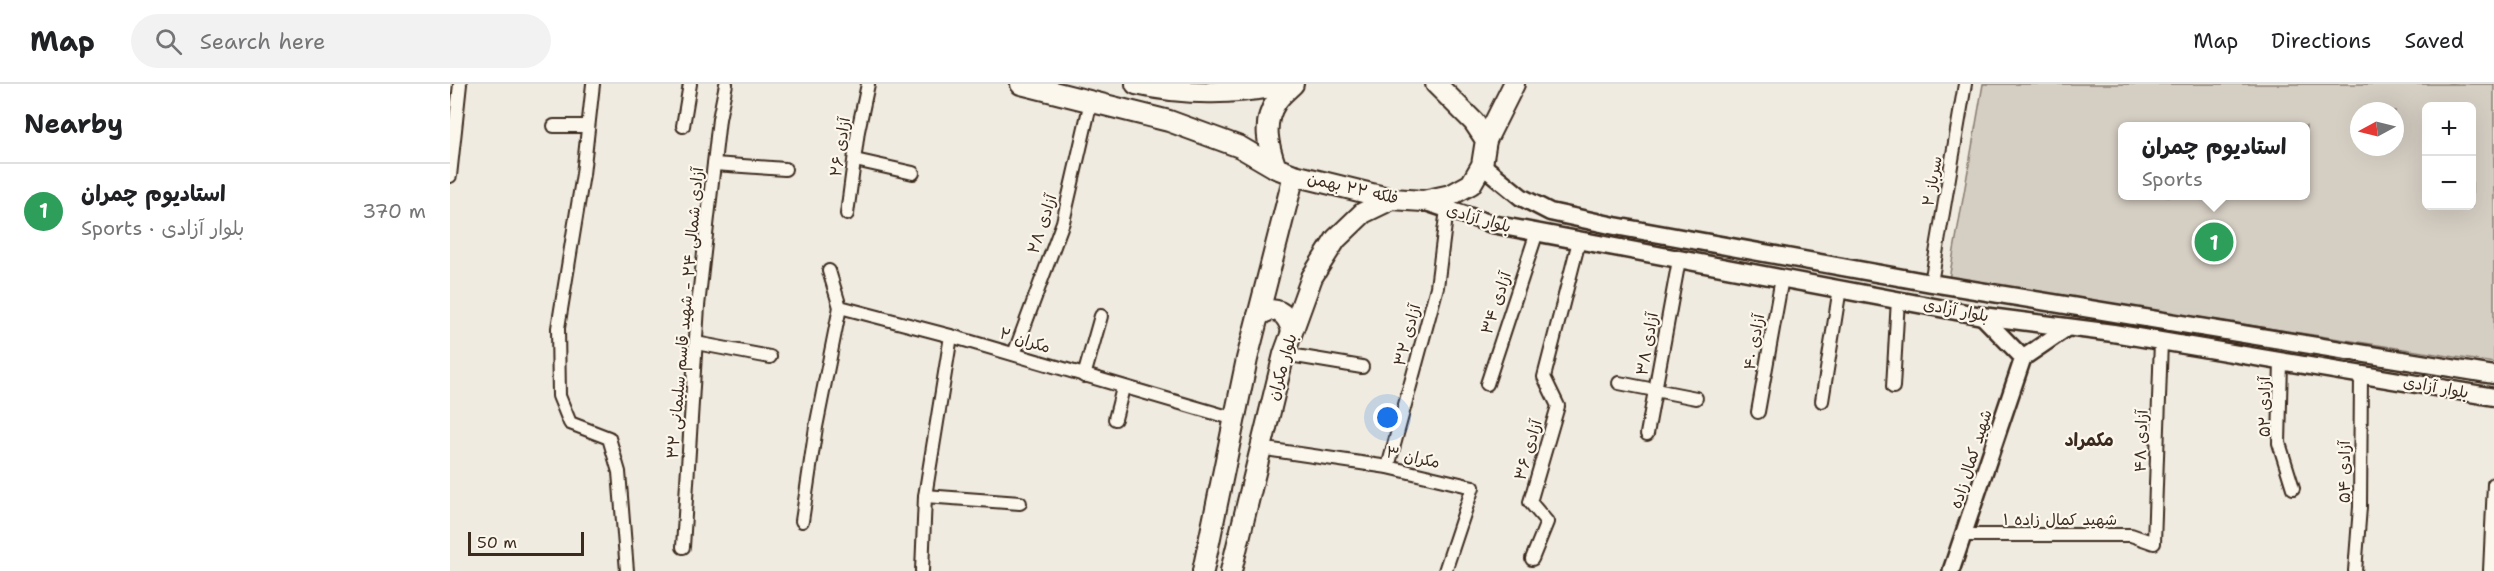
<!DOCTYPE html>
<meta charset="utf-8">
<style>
:root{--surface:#fff;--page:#f2f2f2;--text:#202124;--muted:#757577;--line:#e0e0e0;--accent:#ea580c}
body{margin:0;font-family:"Shantell Sans","Playpen Sans Arabic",sans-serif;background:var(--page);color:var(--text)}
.controls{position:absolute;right:18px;top:18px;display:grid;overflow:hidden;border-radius:9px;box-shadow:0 6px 24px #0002}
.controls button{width:54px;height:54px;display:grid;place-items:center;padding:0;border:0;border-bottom:2px solid var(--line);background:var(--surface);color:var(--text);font:30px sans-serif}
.compass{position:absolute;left:1900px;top:18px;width:54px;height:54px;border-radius:50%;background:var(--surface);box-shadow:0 6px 24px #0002;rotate:263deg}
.scale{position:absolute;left:18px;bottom:15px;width:116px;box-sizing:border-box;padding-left:6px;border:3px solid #3b2a1e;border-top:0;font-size:16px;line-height:21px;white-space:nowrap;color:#3b2a1e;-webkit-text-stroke:4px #fbf7ec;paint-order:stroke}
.you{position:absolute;left:938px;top:334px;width:21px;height:21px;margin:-15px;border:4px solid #fff;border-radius:50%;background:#1a73e8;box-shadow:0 0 0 9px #1a73e833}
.badge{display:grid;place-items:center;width:39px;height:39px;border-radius:50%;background:var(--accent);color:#fff;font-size:20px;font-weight:700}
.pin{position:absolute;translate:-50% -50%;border:3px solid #fff;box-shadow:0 2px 6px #0006}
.popup{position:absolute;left:1668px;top:38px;width:192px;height:78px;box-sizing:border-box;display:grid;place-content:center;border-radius:9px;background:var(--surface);filter:drop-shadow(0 2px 4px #0005);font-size:20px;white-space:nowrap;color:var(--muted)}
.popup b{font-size:22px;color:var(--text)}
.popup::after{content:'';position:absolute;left:50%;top:100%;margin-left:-12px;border:12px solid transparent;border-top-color:var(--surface)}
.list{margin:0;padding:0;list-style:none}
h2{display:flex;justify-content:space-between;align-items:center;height:78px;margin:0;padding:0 24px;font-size:26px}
h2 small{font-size:20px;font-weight:400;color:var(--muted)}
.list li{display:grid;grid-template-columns:39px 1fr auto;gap:18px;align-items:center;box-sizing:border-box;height:96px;padding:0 24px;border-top:2px solid var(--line)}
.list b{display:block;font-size:22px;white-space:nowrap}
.list p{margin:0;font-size:20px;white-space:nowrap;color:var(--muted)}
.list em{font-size:20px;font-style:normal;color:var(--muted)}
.icon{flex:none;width:33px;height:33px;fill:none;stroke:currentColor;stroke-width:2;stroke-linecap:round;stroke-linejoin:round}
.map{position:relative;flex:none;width:2044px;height:487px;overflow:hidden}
header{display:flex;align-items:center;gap:36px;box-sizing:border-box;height:84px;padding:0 30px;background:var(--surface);border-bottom:2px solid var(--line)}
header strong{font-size:28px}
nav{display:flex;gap:33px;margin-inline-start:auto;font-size:21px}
.search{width:420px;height:54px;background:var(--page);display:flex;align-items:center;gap:15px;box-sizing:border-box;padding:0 21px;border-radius:33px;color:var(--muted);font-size:22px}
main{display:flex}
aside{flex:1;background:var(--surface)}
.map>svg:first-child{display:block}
.green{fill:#d5cec3;stroke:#887c70;stroke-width:1.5;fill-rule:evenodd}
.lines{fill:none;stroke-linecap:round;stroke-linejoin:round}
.minor-casing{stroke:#3b2a1e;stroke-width:16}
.tertiary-casing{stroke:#3b2a1e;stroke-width:20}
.secondary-casing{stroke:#3b2a1e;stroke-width:21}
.primary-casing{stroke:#3b2a1e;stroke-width:24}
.trunk-casing{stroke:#3b2a1e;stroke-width:24}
.minor{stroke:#fbf7ec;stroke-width:12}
.tertiary{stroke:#fbf7ec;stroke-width:15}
.secondary{stroke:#fbf7ec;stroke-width:16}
.primary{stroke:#fbf7ec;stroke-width:20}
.trunk{stroke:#fbf7ec;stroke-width:20}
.labels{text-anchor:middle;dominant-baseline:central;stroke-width:4.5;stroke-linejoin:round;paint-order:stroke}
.street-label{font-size:16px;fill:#3b2a1e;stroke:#fbf7ec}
.neighbourhood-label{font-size:18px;font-weight:bold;fill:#3b2a1e;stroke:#fbf7ec}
</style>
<header>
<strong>Map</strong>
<div class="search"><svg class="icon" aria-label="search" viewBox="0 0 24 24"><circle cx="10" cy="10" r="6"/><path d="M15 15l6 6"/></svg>Search here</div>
<nav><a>Map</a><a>Directions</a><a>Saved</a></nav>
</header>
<main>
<aside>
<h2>Nearby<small></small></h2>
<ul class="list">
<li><span class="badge" style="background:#2e9e5b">1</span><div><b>استادیوم چمران</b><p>Sports · بلوار آزادی</p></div><em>370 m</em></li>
</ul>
</aside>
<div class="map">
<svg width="2044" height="487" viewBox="0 0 2044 487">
<rect width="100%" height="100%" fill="#f0ebe0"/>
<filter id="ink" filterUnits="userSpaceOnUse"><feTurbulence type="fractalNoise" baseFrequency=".0167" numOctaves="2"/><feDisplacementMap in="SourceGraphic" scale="12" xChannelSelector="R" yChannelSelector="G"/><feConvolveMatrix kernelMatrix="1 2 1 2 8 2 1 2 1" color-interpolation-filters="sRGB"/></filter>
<g filter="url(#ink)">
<path class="green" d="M1533 0H2044V279L1499 195ZM1976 22H2022V122H1976ZM1909 27H1945V63H1909ZM1672 42H1856V112H1672Z"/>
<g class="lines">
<defs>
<g id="minor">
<polyline points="143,0 133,90 108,244 109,312 120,339 159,354 169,388 177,487"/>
<polyline points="104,42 138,42"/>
<polyline points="233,42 240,0"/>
<polyline points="405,76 463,89"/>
<polyline points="264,80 335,85"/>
<polyline points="0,92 10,0"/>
<polyline points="397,130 408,47 418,0"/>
<polyline points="379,187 390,223 501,252 785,335"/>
<polyline points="1481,199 1515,0"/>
<polyline points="246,259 320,273"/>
<polyline points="564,270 613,138 641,17"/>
<polyline points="834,270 912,283"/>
<polyline points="1831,277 1829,359 1843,404"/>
<polyline points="634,292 651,232"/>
<polyline points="1169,299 1246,314"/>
<polyline points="1037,300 1087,148"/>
<polyline points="1443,303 1448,215"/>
<polyline points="1372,317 1390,204"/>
<polyline points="1308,328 1332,194"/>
<polyline points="665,335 673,304"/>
<polyline points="1197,350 1229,176"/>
<polyline points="809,364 938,383 1023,403 995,487"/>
<polyline points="938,383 987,203 997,125"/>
<polyline points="475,412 570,419"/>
<polyline points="352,437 366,343 390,223"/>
<polyline points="1515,451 1681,451 1704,459 1711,257"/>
<polyline points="233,463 248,222 269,35 276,0"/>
<polyline points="1082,475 1097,438 1080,418 1108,322 1094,293 1129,157"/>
<polyline points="472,487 475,412 501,252"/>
<polyline points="1905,487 1910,423 1911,290"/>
<polyline points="2040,487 2044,400"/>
</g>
<g id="tertiary">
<polyline points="1532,232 1573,274"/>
<polyline points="1573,274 1617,244"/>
<polyline points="1501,487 1573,274"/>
</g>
<g id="secondary">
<polyline points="1032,81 1071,113 1100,128 1165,142 1481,199 2044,291"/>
<polyline points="973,117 1042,140 1532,232 1663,249 2044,313"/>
</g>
<g id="primary">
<path d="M843 0C838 5 830 11 826 18 812 39 818 62 826 84L844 91 942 115 973 117 1001 111 1021 100 1032 81 1036 56 1024 38 986 0"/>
<polyline points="1036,56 1064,0"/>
<path d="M808 232C825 220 836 228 842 246"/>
<polyline points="753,487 797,275 844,91"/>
<polyline points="781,487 834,270 862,193 886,155 913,129 942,115"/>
</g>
<g id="trunk">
<polyline points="571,0 719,37 790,63 826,84"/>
<path d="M686 0C738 12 787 10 839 0"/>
</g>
</defs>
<use href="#minor" class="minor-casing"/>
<use href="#tertiary" class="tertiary-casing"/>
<use href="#secondary" class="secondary-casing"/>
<use href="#primary" class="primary-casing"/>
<use href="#trunk" class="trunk-casing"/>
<use href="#minor" class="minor"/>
<use href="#tertiary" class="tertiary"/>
<use href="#secondary" class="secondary"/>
<use href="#primary" class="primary"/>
<use href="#trunk" class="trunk"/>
</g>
</g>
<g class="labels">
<g class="street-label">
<text transform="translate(390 63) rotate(-81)">آزادی ۲۶</text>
<text transform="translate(1482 97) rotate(-80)">سرباز ۲</text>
<text transform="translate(903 104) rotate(13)">فلکه ۲۲ بهمن</text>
<text transform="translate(1029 134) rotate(16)">بلوار آزادی</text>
<text transform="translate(592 140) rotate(-72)">آزادی ۲۸</text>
<text transform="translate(1046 219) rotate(-72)">آزادی ۳۴</text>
<text transform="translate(1506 226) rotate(11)">بلوار آزادی</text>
<text transform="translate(235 229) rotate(-85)">آزادی شمالی ۲۴ - شهید قاسم سلیمانی ۳۲</text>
<text transform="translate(957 251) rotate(-75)">آزادی ۳۲</text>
<text transform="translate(575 256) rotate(17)">مکران ۲</text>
<text transform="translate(1304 258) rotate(-80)">آزادی ۴۰</text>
<text transform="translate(1197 260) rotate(-80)">آزادی ۳۸</text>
<text transform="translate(832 283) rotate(-74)">بلوار مکران</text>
<text transform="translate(1986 303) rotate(10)">بلوار آزادی</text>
<text transform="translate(1814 323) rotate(-90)">آزادی ۵۲</text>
<text transform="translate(1691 357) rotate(-88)">آزادی ۴۸</text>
<text transform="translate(1078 366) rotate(-74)">آزادی ۳۶</text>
<text transform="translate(963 373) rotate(12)">مکران ۳</text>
<text transform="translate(1521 375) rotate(-72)">شهید کمال زاده</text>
<text transform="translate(1894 388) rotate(-90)">آزادی ۵۴</text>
<text x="1610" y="435">شهید کمال زاده ۱</text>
</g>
<g class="neighbourhood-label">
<text x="1639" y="356">مکمراد</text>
</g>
</g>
</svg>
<div class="controls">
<button>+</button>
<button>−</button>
</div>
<svg class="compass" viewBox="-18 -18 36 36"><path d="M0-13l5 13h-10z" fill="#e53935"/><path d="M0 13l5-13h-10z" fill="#757577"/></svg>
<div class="scale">50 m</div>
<div class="you"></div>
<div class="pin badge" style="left:1764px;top:158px;background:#2e9e5b">1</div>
<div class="popup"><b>استادیوم چمران</b>Sports</div>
</div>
</main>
